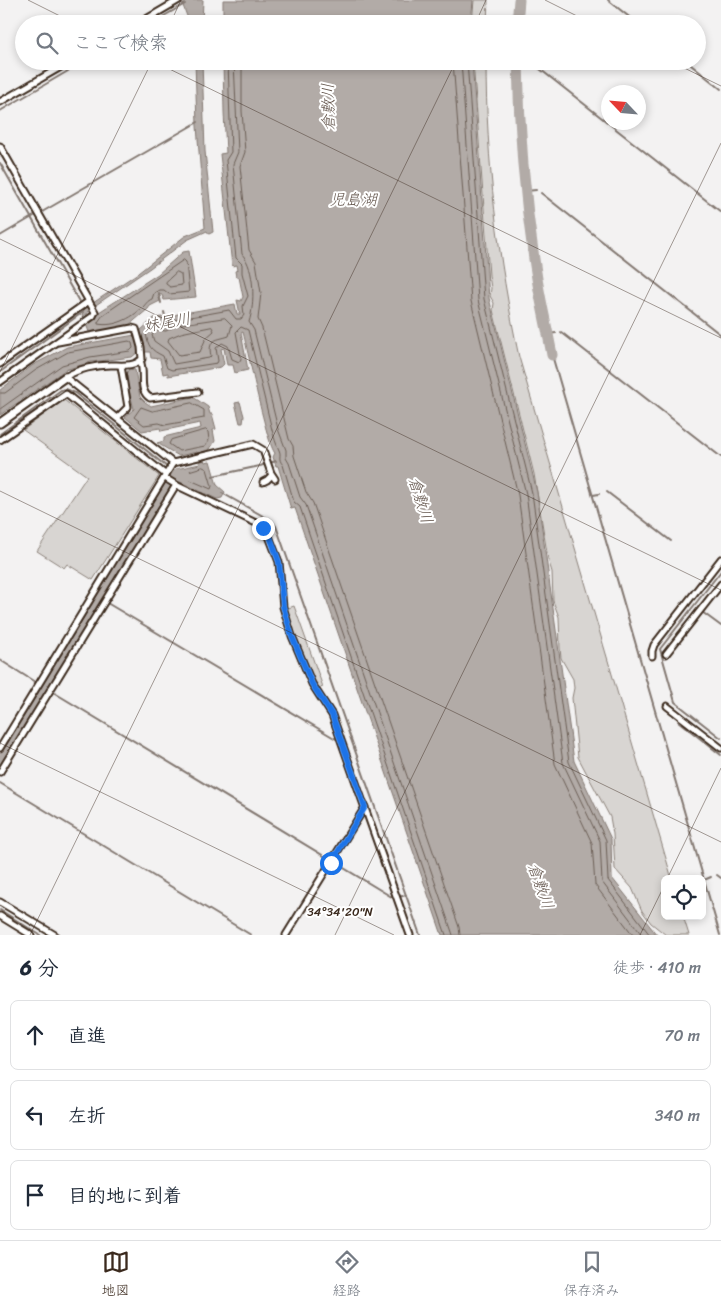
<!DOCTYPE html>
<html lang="ja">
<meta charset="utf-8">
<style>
:root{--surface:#fff;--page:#f2f2f3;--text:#1f2937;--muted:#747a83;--line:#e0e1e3;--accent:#3b2a1e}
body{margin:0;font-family:Sriracha,"Klee One",sans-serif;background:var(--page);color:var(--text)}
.controls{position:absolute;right:15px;bottom:15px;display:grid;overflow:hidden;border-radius:8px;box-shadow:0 2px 8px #0003}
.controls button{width:45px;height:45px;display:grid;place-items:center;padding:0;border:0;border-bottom:1px solid var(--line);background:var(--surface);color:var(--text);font:25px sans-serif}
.compass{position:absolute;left:601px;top:85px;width:45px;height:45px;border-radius:50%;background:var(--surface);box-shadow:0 2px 8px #0003;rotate:296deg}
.stop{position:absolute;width:15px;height:15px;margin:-11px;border:4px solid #1a73e8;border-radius:50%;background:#fff}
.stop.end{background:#1a73e8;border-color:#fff;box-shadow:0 1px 5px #0008}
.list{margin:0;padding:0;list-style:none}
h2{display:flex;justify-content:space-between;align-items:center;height:65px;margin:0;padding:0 20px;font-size:21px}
h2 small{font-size:16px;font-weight:400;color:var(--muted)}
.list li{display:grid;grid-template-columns:32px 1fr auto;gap:15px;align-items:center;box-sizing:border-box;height:70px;margin:0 10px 10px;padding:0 10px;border:1px solid var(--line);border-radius:8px}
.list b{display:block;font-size:19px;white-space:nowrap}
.list em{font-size:16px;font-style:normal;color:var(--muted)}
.icon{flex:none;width:28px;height:28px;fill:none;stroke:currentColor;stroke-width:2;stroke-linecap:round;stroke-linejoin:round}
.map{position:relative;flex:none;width:721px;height:935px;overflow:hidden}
.search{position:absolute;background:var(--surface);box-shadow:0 2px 8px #0003;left:15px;right:15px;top:15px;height:55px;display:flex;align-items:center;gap:12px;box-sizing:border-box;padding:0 18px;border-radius:28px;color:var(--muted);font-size:19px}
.sheet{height:305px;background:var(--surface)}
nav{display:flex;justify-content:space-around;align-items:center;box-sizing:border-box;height:70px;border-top:1px solid var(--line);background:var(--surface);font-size:14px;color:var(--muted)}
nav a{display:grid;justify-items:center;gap:2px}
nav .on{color:var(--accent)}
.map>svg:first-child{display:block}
.green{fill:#d8d5d2;stroke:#8a8078}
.water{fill:#b2aba7;stroke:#827770}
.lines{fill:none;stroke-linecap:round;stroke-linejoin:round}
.shore{stroke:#6b5e55;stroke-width:1}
.stream{stroke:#827770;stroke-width:2}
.river{stroke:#b2aba7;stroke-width:11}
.street-casing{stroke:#3b2a1e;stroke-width:9}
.secondary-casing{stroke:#3b2a1e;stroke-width:11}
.street{stroke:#fff;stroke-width:5}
.secondary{stroke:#fff;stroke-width:7}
.route{stroke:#1a73e8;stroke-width:6}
.ticks{fill:none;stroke:#3b2a1e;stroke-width:1;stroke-opacity:0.45}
.labels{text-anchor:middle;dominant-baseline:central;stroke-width:4;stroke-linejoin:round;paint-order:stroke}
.water-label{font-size:16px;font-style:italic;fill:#65574e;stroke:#fff}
.ticks-label{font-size:12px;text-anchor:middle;fill:#3b2a1e;stroke:#fff;stroke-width:4;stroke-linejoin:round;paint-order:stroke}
</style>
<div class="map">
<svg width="721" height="935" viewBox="0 0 721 935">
<rect width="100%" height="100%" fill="#f3f2f2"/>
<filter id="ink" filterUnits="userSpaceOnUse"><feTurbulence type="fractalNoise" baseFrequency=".02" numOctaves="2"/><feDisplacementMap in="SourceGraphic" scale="10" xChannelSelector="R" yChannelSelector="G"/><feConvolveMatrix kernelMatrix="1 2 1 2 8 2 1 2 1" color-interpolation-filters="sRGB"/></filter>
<g filter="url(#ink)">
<g class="green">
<polygon points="474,0 488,0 487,24 472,24"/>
<path d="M473 61H486C486 161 498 259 519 357L672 879H665V916H683L689 935H666L651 923 642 911 632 888 615 869 613 834 610 817 578 757 572 698 574 688 573 679 561 658 560 648 559 617 553 601 552 572 548 559 534 474 493 310 494 303 490 296 491 288 489 275Z"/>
<polygon points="64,400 159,476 93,580 67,564 64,568 37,551 87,476 23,430"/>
<polygon points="294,606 323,687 317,689 306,667 286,609"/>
</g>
<g class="water">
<polygon points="183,0 203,0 202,24 190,24 182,3"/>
<polygon points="223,0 473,0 471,24 223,24"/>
<polygon points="195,61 202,61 205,151 213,232 209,234 207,231 187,240 150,268 90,309 87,314 83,316 80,309 93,303 138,273 185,236 205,228 197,126"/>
<path d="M223 61H472L489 298 537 492 574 761 611 839 612 878 657 935H442L295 508 291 509 278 466H276L273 457 275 453C267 445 248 351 243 332L241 333 248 370 235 373 233 365H227L224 348 221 349 224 364 221 367 168 376V373L163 374 160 359 151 358 150 352H144L140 331 154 318 162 317 163 320 168 319 167 316 235 304 237 314H240L237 300 241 301 243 297 239 277H236L235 271 238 270 237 265 232 266 220 154 226 153 224 112Z"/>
<polygon points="189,251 196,297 164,300 162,295 160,294 158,296 160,301 150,306 148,309 128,326 89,332 86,324 94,319 99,312 158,274 183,252"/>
<polygon points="135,335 139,348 138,352 132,357 91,362 65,370 0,415 0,390 33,365 67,347"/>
<polygon points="129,369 135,370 140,397 145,402 151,406 193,397 208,407 210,414 212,414 216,429 213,430 215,441 210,449 198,454 197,452 179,456 157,443 164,441 164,437 201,428 200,423 161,431 160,428 142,431 125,417 134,409 125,375"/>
<polygon points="240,402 244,416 243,423 240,423 235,403"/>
<polygon points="204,460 205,462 210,461 217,485 225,492 222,498 217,499 178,481 177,482 176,479 173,477 171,478 176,469 200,464 199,462"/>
</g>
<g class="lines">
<g class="shore">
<path d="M228 61 231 152 226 160 236 258 242 264V273L248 296 243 306 244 315 241 319H236L229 310 174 320 165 325 155 323 146 333C148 347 151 350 163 356L167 368 172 370 217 363 218 361 216 348 222 343 228 346 232 359 239 362 241 359 236 332 241 327 248 330 272 430C274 437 276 444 279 450 282 456 277 458 283 465L294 502 300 507 446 935"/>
<path d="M234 61 238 152 233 164 242 254C255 269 255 304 249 322L254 330 278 429 286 450V458L289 463 300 497 306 505 453 935"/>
<polyline points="242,61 242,111 245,152 240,166 249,250 256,262 261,293 258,319 262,328 289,439 293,446 294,456 306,492 313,503 459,927 460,935"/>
<polyline points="453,61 471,301 518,495 555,764 592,843 595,885 633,935"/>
<polyline points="461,61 478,300 526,494 563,763 600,841 602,882 642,935"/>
<polyline points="467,61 484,299 532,493 569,762 606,840 608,880 650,935"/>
<path d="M184 260 186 262 189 292 169 294 164 290H159L154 293 152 299C147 301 146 304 143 307 131 319 114 327 98 324V322L103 315Z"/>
<polygon points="177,272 181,274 182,285 170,287 166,284 166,282"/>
<path d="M225 318 232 325 229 336C218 340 207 338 211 356L209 358 174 364 168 351 154 341 152 335 157 330 166 331 177 325Z"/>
<polygon points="212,327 214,331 206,338 200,352 179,355 168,341 169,338 181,333"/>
<polyline points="0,393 5,393 36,370 68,352 129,341 132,343 133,348 130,351 90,357 62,365 0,409"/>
<polygon points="192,403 204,410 204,418 165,425 159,423 144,425 134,417 141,407 152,411"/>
<polygon points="206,430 208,432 209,440 205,446 179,451 169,444 171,440"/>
<polygon points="203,467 207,469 212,486 211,489 181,476 183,473"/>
</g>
<g class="stream">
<polyline points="608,0 638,24"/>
<polyline points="150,24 185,4"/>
<polyline points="686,61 721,89"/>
<polyline points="531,62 721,212"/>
<polyline points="0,111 85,61"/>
<polyline points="0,163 81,305"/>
<polyline points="526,191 536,190"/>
<polyline points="541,193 721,335"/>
<polyline points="42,212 198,122"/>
<polyline points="0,236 34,216"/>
<polyline points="159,293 161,303"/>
<polyline points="164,312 166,320"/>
<polyline points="561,332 721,457"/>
<polyline points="548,334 556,333"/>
<polyline points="552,355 720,935"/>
<polyline points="0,372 83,312"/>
<polyline points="0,434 61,390 66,389 75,393 167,467"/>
<polyline points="213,476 260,466 276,461"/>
<polyline points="607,492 671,541"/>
<polyline points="222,493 272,521 276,526 420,935"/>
<polyline points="593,495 599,494"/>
<polyline points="721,571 660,649 675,702 721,738"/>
<polyline points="107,603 336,739"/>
<polyline points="702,612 721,626"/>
<polyline points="0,660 35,682"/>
<polyline points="43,686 48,689"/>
<polyline points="53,692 395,899"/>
<polyline points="678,721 721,755"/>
<polyline points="0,783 251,935"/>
<polyline points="717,875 721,878"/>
<polyline points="704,880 711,877"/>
<polyline points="399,897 406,895"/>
<polyline points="0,910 40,935"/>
</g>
<g class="river">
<polyline points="517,24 519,0"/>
<path d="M518 61C519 131 525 203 536 272 540 300 547 327 552 355"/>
<polyline points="0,763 171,484 178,474 187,475"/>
</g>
<defs>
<g id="street">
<polyline points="138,24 179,0"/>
<polyline points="0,102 71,61"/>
<polyline points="0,146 95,312 93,316 0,382"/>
<path d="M140 361C146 372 137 390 150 398L198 392"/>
<polyline points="0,364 89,301"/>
<polyline points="117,418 128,407 121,366"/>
<polyline points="0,440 66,394 166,475"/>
<polyline points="173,463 253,444 263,450 271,473 275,479"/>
<polyline points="165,478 178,486 258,524 267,531 279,562 283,607 292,636 312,684 332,715 410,935"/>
<polyline points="263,482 267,480 272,475"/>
<polyline points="666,654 721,584"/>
<polyline points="652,656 652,651 654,645 721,559"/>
<polyline points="667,706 721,748"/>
<path d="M0 748 173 463 65 377C78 369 96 365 111 365 122 365 134 367 142 359L141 347 136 329 132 328 58 342"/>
<polyline points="0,772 176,485"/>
<polyline points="0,902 55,935"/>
<polyline points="0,916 31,935"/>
<polyline points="286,935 365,807"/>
</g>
<polyline id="secondary" points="0,423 65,377"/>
</defs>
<use href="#street" class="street-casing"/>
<use href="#secondary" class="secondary-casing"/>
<use href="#street" class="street"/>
<use href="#secondary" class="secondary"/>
</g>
</g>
<g class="lines" filter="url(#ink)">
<polyline class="route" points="263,528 268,531 279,562 283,606 292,636 312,684 332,715 365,807 331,863"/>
</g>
<path class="ticks" d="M28 0 76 24M545 0 593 24M170 24 181 0M475 24 486 0M153 61 721 338M670 61 721 86M0 239 721 590M0 372 152 61M0 491 721 842M0 743 394 935M667 879 721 768M30 935 456 61M335 935 721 143M640 935 665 884"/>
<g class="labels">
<g class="water-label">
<text transform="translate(328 107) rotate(-91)">倉敷川</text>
<text x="353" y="199">児島湖</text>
<text transform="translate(167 322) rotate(-10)">妹尾川</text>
<text transform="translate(421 500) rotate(73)">倉敷川</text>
<text transform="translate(541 886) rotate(71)">倉敷川</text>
</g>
</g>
<g class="ticks-label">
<text x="340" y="916">34°34'20"N</text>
</g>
</svg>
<div class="controls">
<button><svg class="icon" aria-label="locate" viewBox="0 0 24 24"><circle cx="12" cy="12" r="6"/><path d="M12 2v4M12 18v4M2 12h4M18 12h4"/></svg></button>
</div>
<svg class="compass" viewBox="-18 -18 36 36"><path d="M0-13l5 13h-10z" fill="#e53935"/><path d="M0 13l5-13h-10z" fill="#747a83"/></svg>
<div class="stop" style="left:331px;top:863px"></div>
<div class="stop end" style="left:263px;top:528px"></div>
<div class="search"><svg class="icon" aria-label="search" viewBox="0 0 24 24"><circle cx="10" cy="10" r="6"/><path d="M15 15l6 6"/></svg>ここで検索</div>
</div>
<section class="sheet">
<h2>6 分<small>徒歩 · 410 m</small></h2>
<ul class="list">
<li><svg class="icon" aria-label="ahead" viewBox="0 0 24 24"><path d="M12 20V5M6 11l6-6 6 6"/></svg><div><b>直進</b></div><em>70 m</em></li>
<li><svg class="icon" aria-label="left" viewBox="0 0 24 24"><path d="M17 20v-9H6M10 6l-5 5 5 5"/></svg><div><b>左折</b></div><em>340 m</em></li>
<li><svg class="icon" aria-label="arrive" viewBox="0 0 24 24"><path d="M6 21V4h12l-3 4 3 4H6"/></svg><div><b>目的地に到着</b></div></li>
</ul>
</section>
<nav>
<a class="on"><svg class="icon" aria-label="map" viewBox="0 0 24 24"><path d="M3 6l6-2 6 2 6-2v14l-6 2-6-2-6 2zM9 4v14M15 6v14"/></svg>地図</a>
<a><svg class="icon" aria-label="directions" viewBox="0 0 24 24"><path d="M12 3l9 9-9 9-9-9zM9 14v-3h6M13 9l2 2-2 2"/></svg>経路</a>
<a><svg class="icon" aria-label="saved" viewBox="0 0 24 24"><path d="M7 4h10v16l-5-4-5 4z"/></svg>保存済み</a>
</nav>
